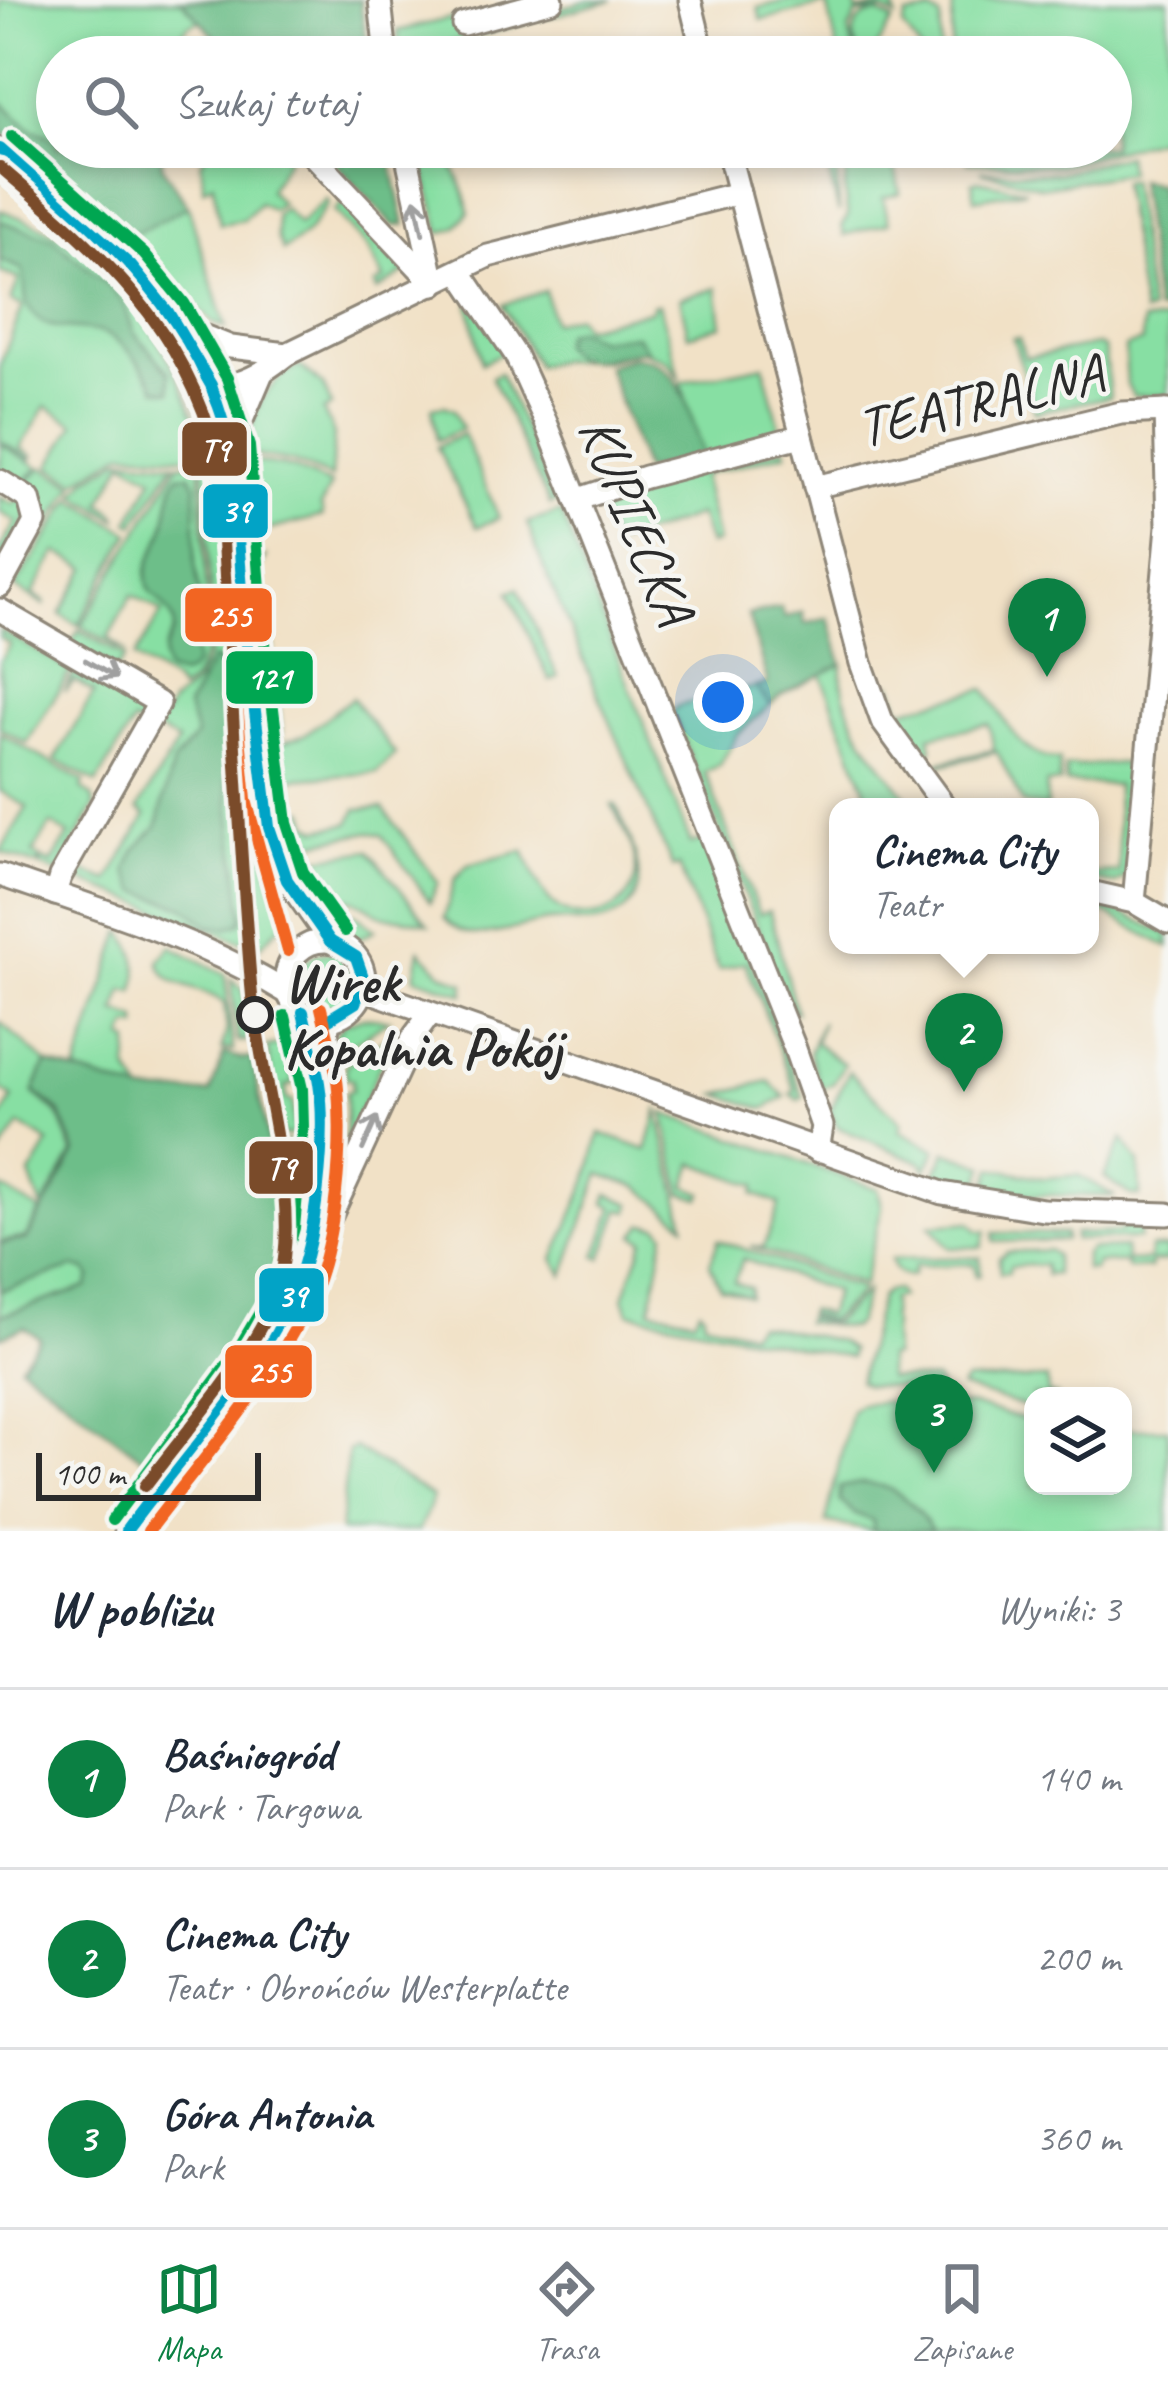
<!DOCTYPE html>
<html lang="pl">
<meta charset="utf-8">
<style>
:root{--surface:#fff;--page:#f6f6f7;--text:#1f2937;--muted:#747a83;--line:#e0e1e3;--accent:#0b8043}
body{margin:0;font-family:Caveat,sans-serif;background:var(--page);color:var(--text)}
.controls{position:absolute;right:36px;bottom:36px;display:grid;overflow:hidden;border-radius:24px;box-shadow:0 6px 18px #0003}
.controls button{width:108px;height:108px;display:grid;place-items:center;padding:0;border:0;border-bottom:3px solid var(--line);background:var(--surface);color:var(--text);font:60px sans-serif}
.scale{position:absolute;left:36px;bottom:30px;width:225px;box-sizing:border-box;padding-left:12px;border:6px solid #2b2b2b;border-top:0;font-size:33px;line-height:42px;white-space:nowrap;color:#2b2b2b;-webkit-text-stroke:9px #f6f6f2;paint-order:stroke}
.you{position:absolute;left:723px;top:702px;width:42px;height:42px;margin:-30px;border:9px solid #fff;border-radius:50%;background:#1a73e8;box-shadow:0 0 0 18px #1a73e833}
.badge{display:grid;place-items:center;width:78px;height:78px;border-radius:50%;background:var(--accent);color:#fff;font-size:39px;font-weight:700}
.pin{position:absolute;translate:-50% -99px;filter:drop-shadow(0 3px 6px #0008)}
.pin::after{content:'';position:absolute;top:63px;width:42px;height:36px;background:inherit;clip-path:polygon(0 0,100% 0,50% 100%)}
.popup{position:absolute;left:829px;top:798px;width:270px;height:156px;box-sizing:border-box;display:grid;place-content:center;border-radius:24px;background:var(--surface);filter:drop-shadow(0 3px 9px #0005);font-size:39px;white-space:nowrap;color:var(--muted)}
.popup b{font-size:45px;color:var(--text)}
.popup::after{content:'';position:absolute;left:50%;top:100%;margin-left:-24px;border:24px solid transparent;border-top-color:var(--surface)}
.list{margin:0;padding:0;list-style:none}
h2{display:flex;justify-content:space-between;align-items:center;height:156px;margin:0;padding:0 48px;font-size:51px}
h2 small{font-size:39px;font-weight:400;color:var(--muted)}
.list li{display:grid;grid-template-columns:78px 1fr auto;gap:36px;align-items:center;box-sizing:border-box;height:180px;padding:0 48px;border-top:3px solid var(--line)}
.list b{display:block;font-size:45px;white-space:nowrap}
.list p{margin:0;font-size:39px;white-space:nowrap;color:var(--muted)}
.list em{font-size:39px;font-style:normal;color:var(--muted)}
.icon{flex:none;width:66px;height:66px;fill:none;stroke:currentColor;stroke-width:2;stroke-linecap:round;stroke-linejoin:round}
.map{position:relative;flex:none;width:1168px;height:1531px;overflow:hidden}
.search{position:absolute;background:var(--surface);box-shadow:0 6px 18px #0003;left:36px;right:36px;top:36px;height:132px;display:flex;align-items:center;gap:30px;box-sizing:border-box;padding:0 42px;border-radius:66px;color:var(--muted);font-size:45px}
.sheet{height:696px;background:var(--surface)}
nav{display:flex;justify-content:space-around;align-items:center;box-sizing:border-box;height:168px;border-top:3px solid var(--line);background:var(--surface);font-size:33px;color:var(--muted)}
nav a{display:grid;justify-items:center;gap:6px}
nav .on{color:var(--accent)}
.map>svg:first-child{display:block}
.green{fill:#87dfa3;stroke:#598567;stroke-width:3}
.forest{fill:#6dbe89;stroke:#4c745a;stroke-width:3}
.lines{fill:none;stroke-linecap:round;stroke-linejoin:round}
.minor-casing{stroke:#8e8678;stroke-width:27}
.minor{stroke:#fff;stroke-width:21}
.bus-1-casing{stroke:#f6f6f2;stroke-width:21}
.bus-2-casing{stroke:#f6f6f2;stroke-width:21}
.bus-3-casing{stroke:#f6f6f2;stroke-width:21}
.bus-1{stroke:#02a3c6;stroke-width:12}
.bus-2{stroke:#f26522;stroke-width:12}
.bus-3{stroke:#00a651;stroke-width:12}
.tram-1-casing{stroke:#f6f6f2;stroke-width:21}
.tram-1{stroke:#7a4b2a;stroke-width:12}
.oneway{stroke:#a0a0a0}
.stop-dot{fill:#f6f6f2;stroke:#2b2b2b;stroke-width:6}
.labels{text-anchor:middle;dominant-baseline:central;stroke-width:9;stroke-linejoin:round;paint-order:stroke}
.street-label{font-size:57px;fill:#2b2b2b;stroke:#f6f6f2}
.stop-label{font-size:57px;font-weight:bold;fill:#2b2b2b;stroke:#f6f6f2;text-anchor:start}
.line-badge{stroke:#f6f6f2;stroke-width:4.5}
.badge-label{font-size:33px;text-anchor:middle;font-weight:bold;fill:#fff}
</style>
<div class="map">
<svg width="1168" height="1531" viewBox="0 0 1168 1531">
<rect width="100%" height="100%" fill="#f6f6f2"/>
<filter id="ink" filterUnits="userSpaceOnUse"><feTurbulence type="fractalNoise" baseFrequency=".00833" numOctaves="2"/><feDisplacementMap in="SourceGraphic" scale="24" xChannelSelector="R" yChannelSelector="G"/><feConvolveMatrix kernelMatrix="1 2 1 2 8 2 1 2 1" color-interpolation-filters="sRGB"/></filter>
<filter id="wash" filterUnits="userSpaceOnUse"><feTurbulence type="fractalNoise" baseFrequency=".004" numOctaves="4" result="noise"/><feDisplacementMap in="SourceGraphic" scale="48" xChannelSelector="R" yChannelSelector="G"/><feGaussianBlur stdDeviation="2.7" result="paint"/><feColorMatrix in="noise" values="0 0 0 0 0 0 0 0 0 0 0 0 0 0 0 0 0 1.4 0 .05"/><feComposite in="paint" operator="in"/></filter>
<g filter="url(#wash)">
<rect width="100%" height="100%" fill="#f1e1c6"/>
<g class="green">
<polygon points="0,0 360,0 369,57 234,57 200,21 189,25 177,39 192,57 57,57 57,147 161,147 162,167 188,206 226,328 213,323 117,230 0,130"/>
<polygon points="590,0 613,0 477,36 479,29"/>
<polygon points="788,0 855,0 857,12 893,4 896,17 883,11 857,14 849,30 855,57 839,57 827,4 761,20 758,8"/>
<polygon points="953,0 1168,0 1168,136 1058,166 968,162 966,147 1111,147 1111,57 951,57"/>
<polygon points="931,12 941,18 940,57 925,57 903,26 907,16"/>
<path d="M878 13 893 21 877 48 861 57C849 36 851 17 878 13Z"/>
<polygon points="456,17 463,39 399,56 398,31"/>
<polygon points="209,147 278,147 288,158 269,190 281,203 272,210 259,203 243,220 220,224 213,183 204,189 201,163"/>
<polygon points="822,147 851,147 837,176 839,213"/>
<path d="M864 147H906L908 159 894 163 900 193 883 198 889 223 844 235 842 225 848 216C843 189 841 166 864 147Z"/>
<path d="M418 148H437C454 163 466 190 469 212L456 228 441 233Z"/>
<polygon points="1126,155 1128,173 1042,187 981,171 1059,173"/>
<path d="M0 160C41 196 89 231 126 272 172 326 201 385 223 452L207 454C196 339 84 244 0 175Z"/>
<polygon points="978,180 1026,190 975,199 972,182"/>
<polygon points="1130,180 1150,312 1143,314 1121,182"/>
<polygon points="326,199 328,204 307,233 283,251 277,238 276,215 284,208 299,224"/>
<polygon points="342,203 406,272 377,291 375,285 384,279 368,248 334,211"/>
<path d="M0 210C23 219 47 226 68 241 129 284 196 383 203 458L123 452 77 482 50 466 75 424 46 406 21 448 33 456 31 459 0 441V365L23 306 11 301 19 279 0 272Z"/>
<polygon points="717,288 722,325 688,335 680,298"/>
<polygon points="545,291 553,322 576,316 584,327 652,310 652,305 659,304 680,378 666,360 641,350 606,360 555,361 537,366 503,305"/>
<polygon points="474,303 506,351 482,363 469,304"/>
<polygon points="1168,320 1168,395 1133,396 1127,384 1125,347 1142,342 1143,322"/>
<polygon points="1013,338 1019,338 1025,358 1097,345 1104,348 1110,397 1035,412"/>
<polygon points="764,365 782,436 702,456 681,382"/>
<path d="M300 366 324 386 331 406 323 411 334 434 331 478 293 462 248 454C251 414 263 383 300 366Z"/>
<polygon points="500,373 556,502 550,505 491,377"/>
<polygon points="444,406 454,410 462,429 437,440 432,408"/>
<polygon points="463,434 499,518 477,527 437,447"/>
<polygon points="1,444 39,467 19,487 0,476"/>
<polygon points="785,447 787,453 702,475 717,542 709,545 699,515 614,545 596,499"/>
<polygon points="121,458 175,463 134,525 129,522 153,478 124,461 101,503 113,511 119,520 75,495 87,480"/>
<polygon points="208,460 224,464 261,839 273,880 291,916 258,948 68,876 78,865 78,870 109,881 146,815 138,809 178,742 158,730 147,743 172,703 197,682 213,644 204,468"/>
<polygon points="253,461 292,468 331,485 321,506 323,516 264,531 250,516 246,463"/>
<polygon points="203,462 200,468 209,643 194,680 180,691 173,682 134,658 162,612 132,595 108,637 126,653 81,626 179,464"/>
<polygon points="43,467 75,485 11,583 36,534 21,488"/>
<polygon points="0,497 12,504 21,498 30,511 0,573 0,549 16,522 0,512"/>
<polygon points="72,499 130,533 78,625 60,614 87,568 57,552 33,594 45,602 44,605 15,587"/>
<polygon points="561,512 691,844 705,840 803,1097 799,1100 791,1094 795,1090 745,962 719,970 679,866 673,868 543,566 527,523"/>
<polygon points="267,556 259,569 271,629 282,735 278,736 253,576 257,563"/>
<polygon points="518,588 558,677 550,681 509,592"/>
<polygon points="0,630 71,670 27,743 0,728 0,661 10,644 0,638"/>
<polygon points="79,630 125,657 117,669 69,646"/>
<path d="M842 664C837 717 884 768 915 807H873L821 674Z"/>
<polygon points="75,672 137,707 143,697 150,707 142,728 133,723 97,783 55,760 94,693 75,681 64,692"/>
<path d="M892 684 901 710 985 689C1005 718 1020 759 1059 760L1060 783 1046 784 1047 807 1023 804 997 752 937 766V763L994 750 989 724 930 736 932 750 923 756 895 719 884 687Z"/>
<polygon points="755,687 770,705 737,735 720,765 705,772 759,914 769,911 772,919 796,1012 790,1011 673,712 678,706"/>
<polygon points="352,698 395,754 377,773 288,779 289,802 284,802 278,744 304,735"/>
<polygon points="0,733 84,782 82,788 92,797 95,806 58,873 39,866 43,860 51,864 69,835 51,824 33,853 40,858 37,865 0,852 27,807 0,791"/>
<polygon points="1120,763 1129,766 1133,774 1127,876 1115,884 1090,880 1090,874 1119,872 1116,785 1066,783 1065,767"/>
<path d="M612 805H616C633 844 665 908 597 922 582 925 566 919 550 921 512 925 474 951 444 918L455 879 467 865 524 851C533 870 540 896 558 908 590 929 636 908 636 869 636 847 621 824 612 805Z"/>
<path d="M290 807 298 844 311 859 369 850 428 924C415 920 404 918 389 917 371 915 363 896 333 897L330 881 317 883 319 896 314 897 290 851 285 809Z"/>
<polygon points="383,808 438,882 430,902 382,835 369,832 312,843 303,832 298,811 305,810 310,824 319,829 350,823 357,809"/>
<polygon points="1090,904 1112,909 1168,934 1168,947 1096,908 1090,917"/>
<polygon points="334,910 356,914 375,930 359,938 342,936 322,914"/>
<path d="M122 931C136 948 142 972 134 992L124 990 116 1012 138 1020V1027L129 1026 124 1039 130 1042 128 1070 143 1093 76 1072Z"/>
<path d="M171 946 225 974 233 1050 222 1049 227 1029 224 1003C204 986 164 990 159 961Z"/>
<polygon points="420,950 442,973 465,983 464,994 415,977"/>
<circle cx="327" cy="980" r="28"/>
<polygon points="231,979 243,989 249,1040 238,1042"/>
<polygon points="363,1017 389,1020 349,1046 334,1036 344,1024"/>
<polygon points="822,1021 815,1042 844,1064 833,1084 821,1089 809,1053"/>
<polygon points="0,1022 46,1063 33,1093 58,1114 73,1153 42,1208 30,1175 49,1143 20,1125 0,1154 0,1120 13,1098 0,1089"/>
<polygon points="395,1032 345,1146 353,1155 345,1172 346,1092 352,1091 352,1079 346,1078 346,1064"/>
<polygon points="289,1043 293,1046 293,1085 286,1086 286,1100 293,1101 294,1135 282,1136 267,1047"/>
<polygon points="849,1071 902,1123 899,1130 936,1150 926,1171 923,1163 837,1127 830,1111"/>
<polygon points="769,1081 785,1097 764,1109 718,1094"/>
<polygon points="658,1111 685,1224 639,1187 600,1174 564,1275 554,1259 587,1182 600,1133 647,1150"/>
<polygon points="664,1113 878,1189 882,1207 863,1285 751,1246 764,1247 780,1204 754,1194 756,1186 694,1163 686,1186 703,1193 701,1199 682,1193"/>
<polygon points="1123,1139 1139,1163 1140,1196 1132,1196 1104,1177"/>
<polygon points="293,1142 294,1151 305,1150 308,1189 288,1278 284,1277 290,1234 279,1143"/>
<polygon points="946,1151 985,1166 979,1187 935,1175"/>
<polygon points="992,1168 1044,1178 1078,1175 1115,1196 1031,1195 987,1188"/>
<polygon points="0,1187 40,1211 26,1237 0,1242"/>
<polygon points="608,1194 632,1204 629,1211 620,1209 602,1258 596,1256 614,1207 605,1203"/>
<polygon points="970,1222 978,1231 986,1231 982,1247 949,1248 930,1225"/>
<polygon points="1131,1222 1141,1222 1139,1239 1074,1240 1074,1234 1119,1232"/>
<polygon points="643,1224 659,1226 665,1233 651,1309 694,1319 699,1309 704,1313 704,1321 749,1332 757,1324 839,1341 851,1350 850,1357 629,1313 624,1297 644,1240 635,1235"/>
<polygon points="994,1233 1065,1234 1065,1240 994,1242"/>
<polygon points="718,1240 861,1289 861,1291 829,1321 807,1314 809,1310 826,1315 835,1292 743,1259 734,1282 750,1288 749,1296 720,1287 710,1264"/>
<polygon points="1125,1248 1126,1261 1149,1260 1150,1248 1168,1248 1168,1261 1152,1262 1150,1268 1128,1269 1125,1262 1097,1263 1094,1270 1085,1270 1085,1254 1090,1249"/>
<polygon points="1049,1250 1055,1255 1055,1274 1046,1275 1044,1265 1010,1266 1009,1272 1000,1273 999,1258 1007,1252"/>
<path d="M980 1257V1275L976 1276 974 1264 914 1266 913 1275C901 1278 893 1271 891 1259Z"/>
<polygon points="75,1267 85,1270 90,1277 87,1287 0,1316 0,1291"/>
<polygon points="897,1290 901,1297 891,1299 893,1356 887,1357 887,1378 936,1380 939,1385 935,1389 866,1385 859,1381 880,1297 887,1291"/>
<polygon points="866,1292 857,1323 851,1328 804,1322 806,1317 831,1324"/>
<polygon points="1047,1379 1048,1393 1059,1396 1033,1396 1033,1409 961,1388 966,1381"/>
<polygon points="894,1401 971,1405 1033,1422 1033,1486 1123,1486 1123,1429 1168,1429 1168,1531 872,1531 826,1522 851,1410 859,1404"/>
<polygon points="355,1448 433,1497 419,1531 340,1531 348,1451"/>
</g>
<g class="forest">
<polygon points="181,0 360,0 369,57 234,57"/>
<polygon points="0,101 33,130 57,139 57,147 161,147 162,167 188,206 137,233 117,230 0,130"/>
<polygon points="320,147 388,147 405,225 394,226"/>
<polygon points="1138,180 1159,184 1168,262 1168,310 1156,311"/>
<path d="M0 221 52 238 110 287 124 304 134 333 169 372 171 391 157 389C148 372 124 341 105 334 79 323 43 338 28 306 22 294 27 281 22 269L0 260Z"/>
<path d="M577 329 599 339 636 335 648 351C621 349 579 377 561 344L565 333Z"/>
<path d="M632 357C683 357 691 418 702 456L644 471 607 366Z"/>
<path d="M190 474 196 485 195 564 203 613 202 621 192 634C193 652 203 669 181 676L167 672C150 634 202 638 150 592 139 564 158 553 164 529 169 512 169 497 175 481L179 475Z"/>
<polygon points="781,608 785,618 803,612 805,624 829,618 842,664 781,695 770,705 755,687 768,683 748,615"/>
<polygon points="213,659 219,661 224,677 223,710 230,730 227,784 243,917 241,923 226,928 210,926 185,907 137,891 127,871 135,850 157,827 173,763 196,736 187,708"/>
<path d="M224 1053 243 1059 252 1058C267 1147 299 1238 257 1325L151 1465 20 1365 40 1338 24 1327 0 1337V1316L87 1287 90 1277 86 1270 75 1267 0 1291V1244L27 1239 76 1152 60 1112 34 1092 46 1063 143 1093H210Z"/>
<path d="M861 1483C894 1483 916 1504 932 1531H873V1521L854 1513 840 1501V1487Z"/>
</g>
</g>
<g filter="url(#ink)">
<g class="lines">
<defs>
<g id="minor">
<polyline points="380,0 386,57"/>
<polyline points="690,0 704,57"/>
<polyline points="463,24 552,0"/>
<polyline points="305,147 434,284"/>
<polyline points="405,147 434,284"/>
<polyline points="727,147 861,663 882,721 945,807"/>
<polyline points="0,149 131,266 168,312 211,385 231,447 245,629 269,827 287,880 330,941"/>
<polyline points="460,272 515,354 545,420 794,1046 822,1126 818,1151"/>
<polyline points="178,326 231,347 287,354"/>
<path d="M211 385C241 389 264 372 287 354L488 256 739 193"/>
<polyline points="1165,411 1168,526 1134,902 1168,922"/>
<polyline points="231,446 262,373"/>
<polyline points="0,481 29,499 35,522 0,586"/>
<polyline points="815,487 1121,413 1168,411"/>
<polyline points="579,499 645,477 801,436"/>
<polyline points="0,610 159,703 60,877 55,894"/>
<path d="M0 875C99 909 198 938 288 993"/>
<polyline points="1090,892 1134,902"/>
<circle cx="325" cy="980" r="39"/>
<polyline points="363,989 942,1193 1043,1210 1168,1214"/>
<polyline points="303,1012 316,1075"/>
<polyline points="312,1231 328,1222 414,1036 428,1017"/>
<path d="M126 1531C189 1448 295 1331 312 1229 324 1159 318 1088 329 1019"/>
</g>
</defs>
<use href="#minor" class="minor-casing"/>
<use href="#minor" class="minor"/>
<defs>
<g id="bus-1">
<polyline points="0,149 131,266 168,312 211,385 231,447 245,629 269,827 287,880 330,941"/>
<polyline points="329,1019 355,1003 364,980 356,957 330,941"/>
<path d="M126 1531C183 1454 253 1378 294 1291 316 1245 327 1134 319 1083 315 1060 308 1036 303 1012"/>
</g>
<g id="bus-2">
<polyline points="0,172 78,240 132,296 177,358 202,410 215,469 246,800 288,951"/>
<path d="M148 1531C204 1457 272 1382 311 1297 336 1242 343 1149 338 1089 336 1062 327 1034 321 1008"/>
</g>
<g id="bus-3">
<polyline points="12,136 144,254 184,303 227,378 249,446 263,627 287,823 303,872 345,931"/>
<polyline points="112,1520 236,1353 278,1282 294,1228 303,1127 302,1089 285,1016"/>
</g>
</defs>
<use href="#bus-1" class="bus-1-casing"/>
<use href="#bus-2" class="bus-2-casing"/>
<use href="#bus-3" class="bus-3-casing"/>
<use href="#bus-1" class="bus-1"/>
<use href="#bus-2" class="bus-2"/>
<use href="#bus-3" class="bus-3"/>
<defs>
<path id="tram-1" d="M0 167C102 254 184 324 218 459 229 634 237 810 251 985 258 1076 305 1205 277 1291 258 1351 184 1433 145 1486"/>
</defs>
<use href="#tram-1" class="tram-1-casing"/>
<use href="#tram-1" class="tram-1"/>
</g>
<defs><path id="oneway-shaft" d="M-6 0H5M1.5-3L5.5 0L1.5 3" fill="none" stroke-width="1.6" stroke-linecap="round" stroke-linejoin="round" transform="scale(3)"/></defs>
<g class="oneway">
<use href="#oneway-shaft" transform="translate(419 216) rotate(-102)"/>
<use href="#oneway-shaft" transform="translate(101 669) rotate(30)"/>
<use href="#oneway-shaft" transform="translate(370 1133) rotate(-66)"/>
</g>
</g>
<circle class="stop-dot" cx="255" cy="1015" r="16"/>
<g class="labels">
<g class="street-label">
<text transform="translate(980 400) rotate(-13)">TEATRALNA</text>
<text transform="translate(637 520) rotate(68)">KUPIECKA</text>
</g>
<g class="stop-label">
<text x="284" y="982">Wirek<tspan x="284" dy="66">Kopalnia Pokój</tspan></text>
</g>
</g>
<g class="line-badge">
<rect x="180" y="420" width="69" height="58" rx="12" fill="#7a4b2a"/>
<rect x="201" y="482" width="69" height="58" rx="12" fill="#02a3c6"/>
<rect x="183" y="586" width="91" height="58" rx="12" fill="#f26522"/>
<rect x="224" y="649" width="91" height="57" rx="12" fill="#00a651"/>
<rect x="247" y="1139" width="68" height="57" rx="12" fill="#7a4b2a"/>
<rect x="257" y="1266" width="69" height="58" rx="12" fill="#02a3c6"/>
<rect x="223" y="1343" width="91" height="57" rx="12" fill="#f26522"/>
</g>
<g class="badge-label">
<text x="215" y="461">T9</text>
<text x="236" y="522">39</text>
<text x="229" y="627">255</text>
<text x="269" y="689">121</text>
<text x="281" y="1179">T9</text>
<text x="292" y="1307">39</text>
<text x="269" y="1383">255</text>
</g>
</svg>
<div class="controls">
<button><svg class="icon" aria-label="layers" viewBox="0 0 24 24"><path d="M12 4l9 5-9 5-9-5zM3 14l9 5 9-5"/></svg></button>
</div>
<div class="scale">100 m</div>
<div class="you"></div>
<div class="pin badge" style="left:1047px;top:677px">1</div>
<div class="pin badge" style="left:964px;top:1092px">2</div>
<div class="popup"><b>Cinema City</b>Teatr</div>
<div class="pin badge" style="left:934px;top:1473px">3</div>
<div class="search"><svg class="icon" aria-label="search" viewBox="0 0 24 24"><circle cx="10" cy="10" r="6"/><path d="M15 15l6 6"/></svg>Szukaj tutaj</div>
</div>
<section class="sheet">
<h2>W pobliżu<small>Wyniki: 3</small></h2>
<ul class="list">
<li><span class="badge">1</span><div><b>Baśniogród</b><p>Park · Targowa</p></div><em>140 m</em></li>
<li><span class="badge">2</span><div><b>Cinema City</b><p>Teatr · Obrońców Westerplatte</p></div><em>200 m</em></li>
<li><span class="badge">3</span><div><b>Góra Antonia</b><p>Park</p></div><em>360 m</em></li>
</ul>
</section>
<nav>
<a class="on"><svg class="icon" aria-label="map" viewBox="0 0 24 24"><path d="M3 6l6-2 6 2 6-2v14l-6 2-6-2-6 2zM9 4v14M15 6v14"/></svg>Mapa</a>
<a><svg class="icon" aria-label="directions" viewBox="0 0 24 24"><path d="M12 3l9 9-9 9-9-9zM9 14v-3h6M13 9l2 2-2 2"/></svg>Trasa</a>
<a><svg class="icon" aria-label="saved" viewBox="0 0 24 24"><path d="M7 4h10v16l-5-4-5 4z"/></svg>Zapisane</a>
</nav>
